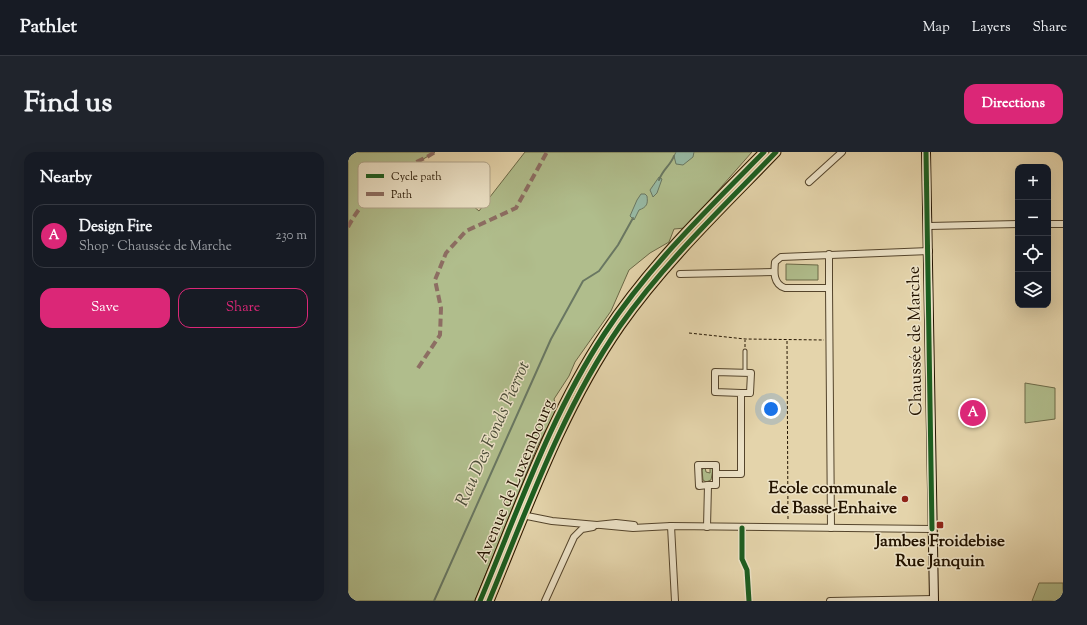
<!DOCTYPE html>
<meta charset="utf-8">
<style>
:root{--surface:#171b24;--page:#20242c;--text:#f1f3f6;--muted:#9ea1a6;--line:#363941;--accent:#db2777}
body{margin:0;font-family:"Sorts Mill Goudy",serif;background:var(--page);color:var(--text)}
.controls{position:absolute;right:12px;top:12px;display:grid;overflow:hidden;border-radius:8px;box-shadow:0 4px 16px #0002}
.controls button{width:36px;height:36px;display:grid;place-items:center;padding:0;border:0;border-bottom:1px solid var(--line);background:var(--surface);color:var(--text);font:20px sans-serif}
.you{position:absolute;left:423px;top:257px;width:14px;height:14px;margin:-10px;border:3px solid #fff;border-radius:50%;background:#1a73e8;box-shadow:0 0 0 6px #1a73e833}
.badge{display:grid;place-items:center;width:26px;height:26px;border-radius:50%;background:var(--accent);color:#fff;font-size:13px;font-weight:700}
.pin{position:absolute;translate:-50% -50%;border:2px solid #fff;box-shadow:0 1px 4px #0006}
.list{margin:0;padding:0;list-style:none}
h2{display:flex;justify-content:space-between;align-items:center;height:52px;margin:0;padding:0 16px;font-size:17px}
h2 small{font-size:13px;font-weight:400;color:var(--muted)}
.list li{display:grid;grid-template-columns:26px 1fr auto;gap:12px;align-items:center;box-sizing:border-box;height:64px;margin:0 8px 8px;padding:0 8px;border:1px solid var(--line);border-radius:12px}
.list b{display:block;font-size:15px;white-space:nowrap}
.list p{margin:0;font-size:13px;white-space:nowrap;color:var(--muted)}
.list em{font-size:13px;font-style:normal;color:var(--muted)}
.actions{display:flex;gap:8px;padding:12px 16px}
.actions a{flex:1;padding:9px 0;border:1px solid var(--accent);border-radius:12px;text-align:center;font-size:14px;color:var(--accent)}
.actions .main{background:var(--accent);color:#fff}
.icon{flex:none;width:22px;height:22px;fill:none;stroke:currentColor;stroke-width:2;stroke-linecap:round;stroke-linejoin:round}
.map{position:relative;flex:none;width:715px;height:449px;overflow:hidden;border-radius:12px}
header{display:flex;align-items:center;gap:24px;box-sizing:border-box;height:56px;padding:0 20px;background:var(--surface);border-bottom:1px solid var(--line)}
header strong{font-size:19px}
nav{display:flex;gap:22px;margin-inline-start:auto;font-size:14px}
.intro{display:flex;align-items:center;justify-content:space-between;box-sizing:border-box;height:96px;padding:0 24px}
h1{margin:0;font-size:28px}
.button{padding:10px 18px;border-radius:12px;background:var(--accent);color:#fff;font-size:14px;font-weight:700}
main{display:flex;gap:24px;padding:0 24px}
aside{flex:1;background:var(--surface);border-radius:12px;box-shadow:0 4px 16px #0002}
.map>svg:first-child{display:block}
.green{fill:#b0bd8c;stroke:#6a6846}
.water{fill:#97b9a4;stroke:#697762}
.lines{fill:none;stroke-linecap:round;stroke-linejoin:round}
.stream{stroke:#697762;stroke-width:2}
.service-casing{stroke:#54442b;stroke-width:5}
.minor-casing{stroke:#54442b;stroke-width:8}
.secondary-casing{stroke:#241400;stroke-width:10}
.primary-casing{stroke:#241400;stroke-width:11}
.path{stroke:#241400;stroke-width:1;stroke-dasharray:3 2;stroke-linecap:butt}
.service{stroke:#ede3c8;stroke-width:3}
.minor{stroke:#ede3c8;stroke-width:6}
.secondary{stroke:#ede3c8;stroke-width:8}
.primary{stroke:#e2ba76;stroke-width:9}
.quiet{stroke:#8d6e63;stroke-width:4;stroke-dasharray:8 4;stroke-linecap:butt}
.cycleway-casing{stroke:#ede3c8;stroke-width:8}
.cycleway{stroke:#1b5e20;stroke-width:5}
.poi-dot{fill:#8f2418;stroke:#ede3c8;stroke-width:1.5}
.labels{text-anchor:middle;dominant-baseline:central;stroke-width:3;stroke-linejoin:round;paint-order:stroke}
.street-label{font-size:17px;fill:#241400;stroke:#ede3c8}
.poi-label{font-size:17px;font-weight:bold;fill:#241400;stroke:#ede3c8;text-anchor:end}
.water-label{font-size:18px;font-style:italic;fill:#4c4e39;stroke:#ede3c8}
.key{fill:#ede3c8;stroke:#b1a58c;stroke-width:1}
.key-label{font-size:11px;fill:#241400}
</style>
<header>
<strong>Pathlet</strong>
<nav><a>Map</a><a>Layers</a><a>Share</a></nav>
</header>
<div class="intro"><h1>Find us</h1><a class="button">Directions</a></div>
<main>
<aside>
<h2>Nearby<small></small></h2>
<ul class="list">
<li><span class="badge">A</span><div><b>Design Fire</b><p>Shop · Chaussée de Marche</p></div><em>230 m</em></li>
</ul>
<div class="actions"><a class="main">Save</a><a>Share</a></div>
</aside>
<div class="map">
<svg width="715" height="449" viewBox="0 0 715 449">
<rect width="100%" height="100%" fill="#e4d4ab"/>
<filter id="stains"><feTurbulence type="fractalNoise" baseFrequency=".005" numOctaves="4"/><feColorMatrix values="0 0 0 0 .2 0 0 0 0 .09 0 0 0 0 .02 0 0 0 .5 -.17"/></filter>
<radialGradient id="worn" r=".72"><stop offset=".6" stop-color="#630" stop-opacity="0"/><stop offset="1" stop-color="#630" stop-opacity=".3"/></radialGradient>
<g class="green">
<polygon points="0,0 87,0 72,9 131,59 177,0 404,0 337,76 326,77 321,90 302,101 281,118 263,159 227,210 221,224 206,247 209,257 189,295 127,449 0,449"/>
<polygon points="438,112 470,113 470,128 438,128"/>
<polygon points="677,231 707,236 707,267 677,271"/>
<polygon points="357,315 358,320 362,321 362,316 365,317 363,328 358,330 355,328 354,318"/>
<polygon points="691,431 715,431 715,449 684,449"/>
</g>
<g class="water">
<polygon points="328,0 346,0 345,5 335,13 328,12 326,4"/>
<polygon points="311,25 314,27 309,41 305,45 302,38"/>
<path d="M293 42H297L299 44C300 52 299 55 291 58L286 68 282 64 289 48Z"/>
</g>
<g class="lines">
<g class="stream">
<path d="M311 28C315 17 322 14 326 4"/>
<polyline points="86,449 203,187 235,129 251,119 270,93 285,66"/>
</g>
<defs>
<polyline id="service" points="397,199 397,220"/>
<g id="minor">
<polyline points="461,30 494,0"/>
<polyline points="700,72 715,72"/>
<polyline points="581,74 670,72"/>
<path d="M481 102V136H437C425 132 426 120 427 110L433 105 581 99"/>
<polyline points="332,122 426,120"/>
<polyline points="481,136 483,376"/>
<polyline points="360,333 351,334 350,313 368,313 368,322"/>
<polyline points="174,363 204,369 249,373 268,371 286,373"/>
<polyline points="253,373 285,376 323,374 584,377"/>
<polyline points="323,374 327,449"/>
<polyline points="359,375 360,333 368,333 368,322 393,322 393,241 367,240 367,220 403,221 402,241 393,241"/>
<polyline points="197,449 226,385 234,377 245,375"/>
<polyline points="482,449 586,447"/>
</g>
<polyline id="secondary" points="578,0 586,449"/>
<g id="primary">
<path d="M132 449C170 359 202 264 257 181 301 114 360 57 416 0"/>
<path d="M141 449C180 355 214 258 272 174 317 110 374 56 428 0"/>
</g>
</defs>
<use href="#service" class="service-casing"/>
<use href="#minor" class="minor-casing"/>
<use href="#secondary" class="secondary-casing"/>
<use href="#primary" class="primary-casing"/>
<g class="path">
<polyline points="341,181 397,187 476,188"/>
<polyline points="439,189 440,369"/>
<polyline points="397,195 397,188"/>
<polyline points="394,381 394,407 399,418 401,449"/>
</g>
<use href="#service" class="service"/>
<use href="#minor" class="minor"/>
<use href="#secondary" class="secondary"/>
<use href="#primary" class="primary"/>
<g class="quiet">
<path d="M0 75C11 54 29 34 48 21 60 13 75 8 87 0"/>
<polyline points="70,216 92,183 93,156 87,128 98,101 118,79 168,56 199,0"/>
</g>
<defs>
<g id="cycleway">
<polyline points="578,0 584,377"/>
<polyline points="394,376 394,407 399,418 401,449"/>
<path d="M132 449C170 359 202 264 257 181 301 114 360 57 416 0"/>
<path d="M141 449C180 355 214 258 272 174 317 110 374 56 428 0"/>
</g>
</defs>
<use href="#cycleway" class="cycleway-casing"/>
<use href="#cycleway" class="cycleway"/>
</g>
<g class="poi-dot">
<circle cx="557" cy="347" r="4"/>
<rect x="588" y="369" width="8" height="8" rx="2"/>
</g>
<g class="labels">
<g class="street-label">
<text transform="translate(568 189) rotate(-91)">Chaussée de Marche</text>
<text transform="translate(168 329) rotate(-67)">Avenue de Luxembourg</text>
</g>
<g class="poi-label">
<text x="549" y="337">Ecole communale<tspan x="549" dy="20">de Basse-Enhaive</tspan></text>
<text x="592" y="390" text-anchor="middle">Jambes Froidebise<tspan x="592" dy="20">Rue Janquin</tspan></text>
</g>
<g class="water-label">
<text transform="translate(146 282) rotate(-66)">Rau Des Fonds Pierrot</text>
</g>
</g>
<rect x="10" y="10" width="132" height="46" rx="6" class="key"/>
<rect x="18" y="22" width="18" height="4" fill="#1b5e20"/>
<rect x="18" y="40" width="18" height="4" fill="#8d6e63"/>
<g class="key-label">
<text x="43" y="28">Cycle path</text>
<text x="43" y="46">Path</text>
</g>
<rect width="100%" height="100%" filter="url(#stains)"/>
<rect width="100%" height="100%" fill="url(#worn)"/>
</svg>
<div class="controls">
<button>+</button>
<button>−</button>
<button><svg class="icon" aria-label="locate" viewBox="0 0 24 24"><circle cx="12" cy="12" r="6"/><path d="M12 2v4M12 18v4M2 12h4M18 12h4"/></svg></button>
<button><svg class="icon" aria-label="layers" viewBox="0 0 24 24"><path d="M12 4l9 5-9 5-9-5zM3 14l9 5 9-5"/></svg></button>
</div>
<div class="you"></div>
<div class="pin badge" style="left:625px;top:261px">A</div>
</div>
</main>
